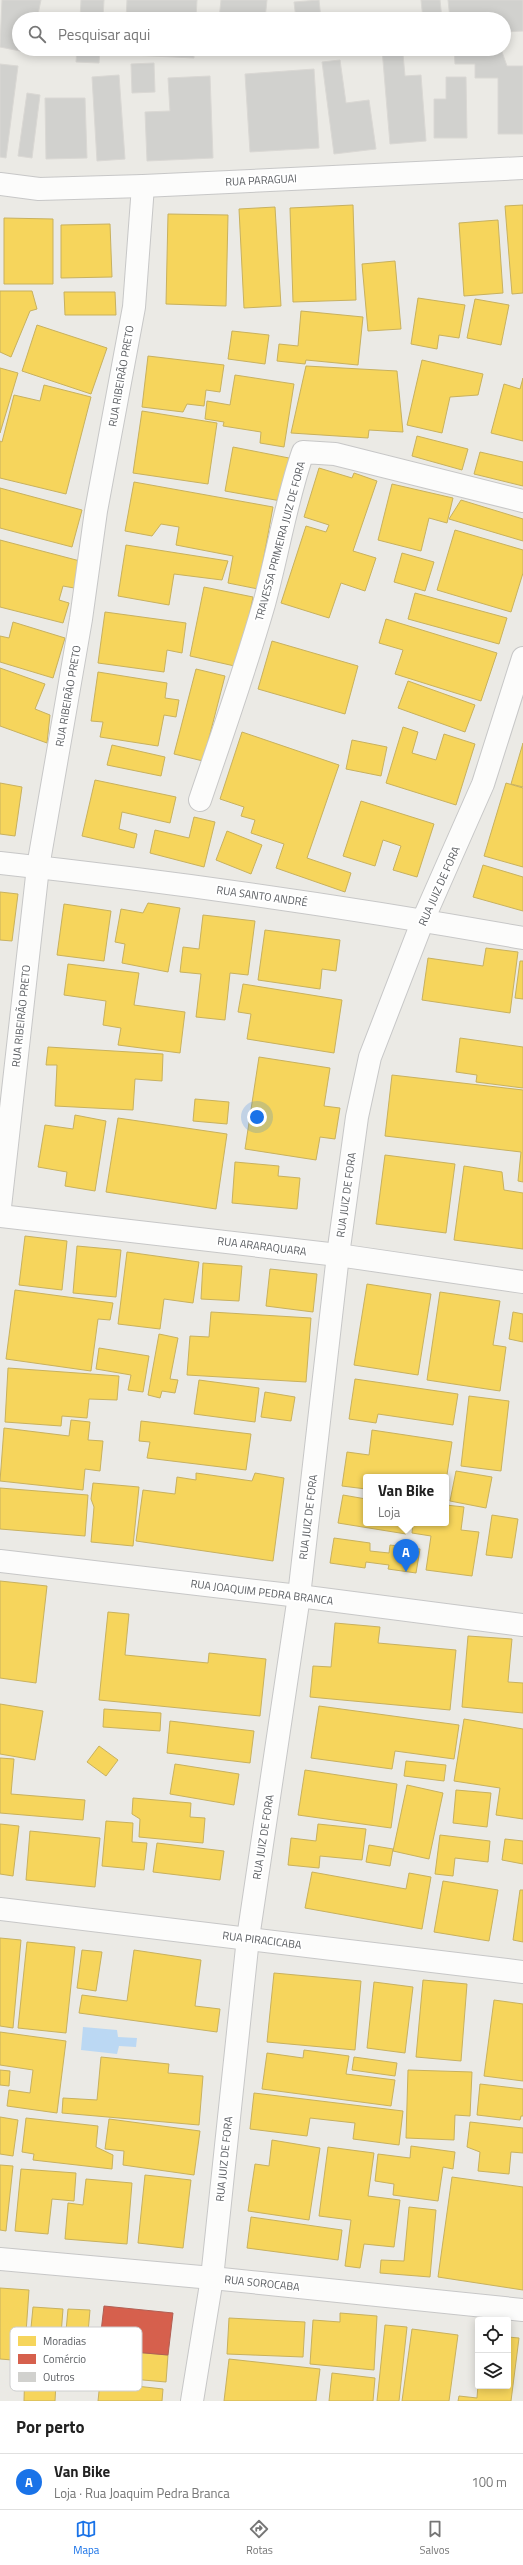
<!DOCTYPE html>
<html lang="pt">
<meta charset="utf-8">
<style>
:root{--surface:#fff;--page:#f6f6f6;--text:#222;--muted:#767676;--line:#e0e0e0;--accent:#1a73e8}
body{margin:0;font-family:"Titillium Web",sans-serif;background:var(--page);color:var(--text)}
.controls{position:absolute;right:12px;bottom:12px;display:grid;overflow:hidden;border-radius:4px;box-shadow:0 2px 10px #0003}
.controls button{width:36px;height:36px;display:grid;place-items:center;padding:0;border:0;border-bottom:1px solid var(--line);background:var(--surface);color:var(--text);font:20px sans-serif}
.you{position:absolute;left:257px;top:1117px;width:14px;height:14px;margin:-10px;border:3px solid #fff;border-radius:50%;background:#1a73e8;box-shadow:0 0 0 6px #1a73e833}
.badge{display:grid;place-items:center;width:26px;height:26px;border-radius:50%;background:var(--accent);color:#fff;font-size:13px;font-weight:700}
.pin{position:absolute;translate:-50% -33px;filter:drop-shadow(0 1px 2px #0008)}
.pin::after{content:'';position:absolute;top:21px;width:14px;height:12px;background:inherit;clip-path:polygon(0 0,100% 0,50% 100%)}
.popup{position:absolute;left:363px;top:1474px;width:86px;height:52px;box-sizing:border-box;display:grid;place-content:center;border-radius:4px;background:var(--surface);filter:drop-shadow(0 1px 3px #0005);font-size:13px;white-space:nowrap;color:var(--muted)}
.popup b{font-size:15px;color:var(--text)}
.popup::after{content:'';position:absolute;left:50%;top:100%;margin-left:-8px;border:8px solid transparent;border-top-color:var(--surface)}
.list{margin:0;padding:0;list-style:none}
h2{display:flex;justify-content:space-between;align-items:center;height:52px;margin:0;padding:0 16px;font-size:17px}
h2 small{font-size:13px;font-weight:400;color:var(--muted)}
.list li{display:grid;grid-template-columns:26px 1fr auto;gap:12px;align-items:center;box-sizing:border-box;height:56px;padding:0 16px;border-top:1px solid var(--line)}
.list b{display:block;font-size:15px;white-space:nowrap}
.list p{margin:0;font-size:13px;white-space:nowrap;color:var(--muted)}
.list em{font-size:13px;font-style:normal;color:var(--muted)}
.icon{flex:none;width:22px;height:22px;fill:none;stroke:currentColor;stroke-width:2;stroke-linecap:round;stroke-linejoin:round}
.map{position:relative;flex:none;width:523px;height:2401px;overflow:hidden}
.search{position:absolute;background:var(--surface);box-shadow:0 2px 10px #0003;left:12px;right:12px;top:12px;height:44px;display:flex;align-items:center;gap:10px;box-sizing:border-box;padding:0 14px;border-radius:22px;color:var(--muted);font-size:15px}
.sheet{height:108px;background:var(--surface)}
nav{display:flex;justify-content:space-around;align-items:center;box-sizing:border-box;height:56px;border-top:1px solid var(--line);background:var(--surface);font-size:11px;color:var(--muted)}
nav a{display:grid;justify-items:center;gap:2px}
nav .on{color:var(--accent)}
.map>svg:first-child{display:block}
.water{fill:#bbd8f3}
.homes{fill:#f6d55c;stroke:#c8b15e}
.shops{fill:#d6604d;stroke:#b15f53}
.building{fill:#d1d1ce;stroke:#dad8d4}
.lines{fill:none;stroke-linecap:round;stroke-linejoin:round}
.street-casing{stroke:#c7c7c7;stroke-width:24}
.street{stroke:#fcfcfb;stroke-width:22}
.labels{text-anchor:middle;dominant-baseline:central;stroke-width:4;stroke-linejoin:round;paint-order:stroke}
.street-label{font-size:11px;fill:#5b5e62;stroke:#fff}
.key{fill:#fff;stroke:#cecfd0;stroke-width:1}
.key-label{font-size:11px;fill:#5b5e62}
</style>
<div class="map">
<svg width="523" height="2401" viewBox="0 0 523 2401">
<rect width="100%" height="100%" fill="#ebeae5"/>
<polygon class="water" points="83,2027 117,2030 118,2037 137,2038 136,2047 119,2046 117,2054 81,2050"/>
<g class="homes">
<polygon points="353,205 356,300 293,302 290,208"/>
<polygon points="523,205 523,293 512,294 505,206"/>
<polygon points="275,207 281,306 244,308 239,209"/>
<polygon points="168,214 228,215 226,306 166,304"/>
<polygon points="4,218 53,219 53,284 4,284"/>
<polygon points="498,220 503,293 464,296 459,223"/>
<polygon points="110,224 112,277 61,278 61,225"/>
<polygon points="395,261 401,329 368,331 362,264"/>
<polygon points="0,291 32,291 37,309 30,311 11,357 0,352"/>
<polygon points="64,292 115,292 116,315 65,315"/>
<polygon points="418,298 465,305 459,338 439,335 437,349 411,344"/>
<polygon points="475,299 509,305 501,345 467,338"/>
<polygon points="301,311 363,317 358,365 306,360 305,364 277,361 279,344 298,346"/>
<polygon points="37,325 107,348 91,394 22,371"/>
<polygon points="232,331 269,335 265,364 228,359"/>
<polygon points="148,356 224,365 220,392 206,390 204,406 187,404 183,412 142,407"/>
<polygon points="422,360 483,374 478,395 450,397 442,433 407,425"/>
<polygon points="306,366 397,371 403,432 369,430 368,438 291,433"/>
<polygon points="0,368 18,373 0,433"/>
<polygon points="235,375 294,384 284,447 260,443 261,432 223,426 224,422 205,419 207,401 230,405"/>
<polygon points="523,378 523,441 491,433 504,384 520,389"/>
<polygon points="44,385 91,397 66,494 0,478 0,441 2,442 14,395 40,401"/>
<polygon points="142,411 217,423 208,484 133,473"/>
<polygon points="417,436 468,449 462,470 412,456"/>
<polygon points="233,447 289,458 281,501 225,491"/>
<polygon points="480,452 523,462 523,486 474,474"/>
<polygon points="319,468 352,478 354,473 377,481 353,551 376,558 365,591 341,583 329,618 281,603 306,526 326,532 329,525 304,517"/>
<polygon points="134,482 273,507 258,589 228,583 233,556 176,545 179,527 161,524 152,536 125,531"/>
<polygon points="392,484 453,498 447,523 429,518 421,551 378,540"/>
<polygon points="0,488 82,510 72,547 0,528"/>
<polygon points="461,500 523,519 523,541 449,519"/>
<polygon points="455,530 523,550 523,573 511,612 437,590"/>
<polygon points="0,540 80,561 74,588 63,586 59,600 69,603 63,623 0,607"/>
<polygon points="126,545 228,561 222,580 174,574 169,605 118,596"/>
<polygon points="402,553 434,562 425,591 394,582"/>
<polygon points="204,587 253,597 239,667 190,656"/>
<polygon points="415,593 507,618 499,644 408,619"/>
<polygon points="105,612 186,623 182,653 167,650 164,672 98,663"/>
<polygon points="386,619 497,653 481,701 395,674 403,650 379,643"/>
<polygon points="13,622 65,638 53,678 0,662 0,636 9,638"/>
<polygon points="272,641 358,666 345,714 258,689"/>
<polygon points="0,668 45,684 35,709 50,715 47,743 0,726"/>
<polygon points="196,669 225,676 203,761 174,754"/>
<polygon points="98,672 167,683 165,698 179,700 176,717 164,715 158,746 100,737 103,722 91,721"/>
<polygon points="408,681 475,705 465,732 398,708"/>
<polygon points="403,727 418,732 412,753 436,760 444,734 475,744 456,805 386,783"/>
<polygon points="242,732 339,765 307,858 351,873 345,892 276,868 284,844 251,833 255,820 241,816 244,807 220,799"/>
<polygon points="352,740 387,747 381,776 346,769"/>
<polygon points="523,743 523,787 511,784"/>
<polygon points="112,745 165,757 161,776 107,765"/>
<polygon points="95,780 176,797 170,823 122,812 119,829 137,834 134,848 82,836"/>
<polygon points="0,783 22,787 15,836 0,834"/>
<polygon points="506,783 523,788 523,867 484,856"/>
<polygon points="361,801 434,824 417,877 393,870 401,846 383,840 375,866 343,856"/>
<polygon points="194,817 215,822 204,867 150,853 155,830 189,838"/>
<polygon points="227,831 262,845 251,874 216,860"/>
<polygon points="483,865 523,877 523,911 473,897"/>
<polygon points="0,892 18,894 12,941 0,940"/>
<polygon points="148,903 180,908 168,972 122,963 125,944 115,942 121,909 143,913"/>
<polygon points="64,904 111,911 104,961 57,955"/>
<polygon points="203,915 255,921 248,975 230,973 225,1020 196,1017 201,974 180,972 183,947 199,949"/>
<polygon points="265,930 340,940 336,971 322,969 320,989 258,980"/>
<polygon points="486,948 518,952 510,1013 422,1000 428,958 483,966"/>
<polygon points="520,961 523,961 523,999 515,998"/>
<polygon points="68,964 139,973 134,1005 185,1012 180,1053 118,1045 121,1028 103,1025 106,1001 64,995"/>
<polygon points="243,984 342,1000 334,1053 247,1039 251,1014 238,1012"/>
<polygon points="460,1038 523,1047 523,1088 476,1082 477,1075 456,1072"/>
<polygon points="48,1047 163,1054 162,1081 135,1079 133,1110 55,1106 57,1065 46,1065"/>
<polygon points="259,1057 330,1068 324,1106 340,1108 335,1139 320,1137 316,1160 245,1149"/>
<polygon points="392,1075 523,1090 523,1182 518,1181 521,1152 385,1136"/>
<polygon points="195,1099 229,1102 227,1124 193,1121"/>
<polygon points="75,1115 106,1121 95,1191 65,1186 67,1172 38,1167 45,1125 73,1129"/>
<polygon points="118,1118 227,1134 216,1209 106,1192"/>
<polygon points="385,1155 455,1164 446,1233 376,1224"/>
<polygon points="235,1162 279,1166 278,1176 300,1178 297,1209 232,1203"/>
<polygon points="464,1166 502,1172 504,1190 523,1193 523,1249 454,1240"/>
<polygon points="25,1236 67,1241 62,1290 19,1285"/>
<polygon points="77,1246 121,1250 116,1297 73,1293"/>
<polygon points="127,1252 199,1262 193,1303 164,1299 160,1329 118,1324"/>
<polygon points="203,1263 242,1266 239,1301 201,1299"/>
<polygon points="270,1269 317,1274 313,1312 266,1306"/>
<polygon points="367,1284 431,1294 418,1375 354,1365"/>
<polygon points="15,1290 113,1303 110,1320 98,1319 91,1371 6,1359"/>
<polygon points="440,1292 500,1301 493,1345 506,1347 500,1391 427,1380"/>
<polygon points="211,1312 311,1318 306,1382 187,1375 190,1336 209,1337"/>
<polygon points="513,1312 523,1314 523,1342 509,1339"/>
<polygon points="159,1334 178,1338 170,1379 178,1380 175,1393 162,1391 160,1398 148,1395"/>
<polygon points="99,1348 149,1356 143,1392 128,1390 131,1375 96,1369"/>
<polygon points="8,1368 119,1376 117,1400 89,1399 87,1418 62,1416 61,1426 5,1422"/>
<polygon points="355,1379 458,1394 453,1425 378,1414 376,1423 349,1419"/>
<polygon points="199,1380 259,1388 255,1422 194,1414"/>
<polygon points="265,1392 295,1397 291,1421 261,1417"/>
<polygon points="469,1396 509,1401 501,1471 461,1466"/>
<polygon points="71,1420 90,1422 88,1440 103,1441 100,1471 85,1469 83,1490 0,1481 4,1428 69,1436"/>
<polygon points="141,1421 251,1434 246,1470 147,1458 150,1442 139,1441"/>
<polygon points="372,1430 452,1442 446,1481 446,1477 366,1477 366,1489 342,1486 347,1452 369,1455"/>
<polygon points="456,1471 492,1477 486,1508 450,1501"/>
<polygon points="196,1473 252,1481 255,1473 284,1478 273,1561 136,1541 143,1490 175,1494 177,1477 196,1480"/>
<polygon points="93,1483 139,1487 133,1546 91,1542 94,1507 91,1499"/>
<polygon points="0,1488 88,1495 85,1536 0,1529"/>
<polygon points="343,1495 366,1499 366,1523 408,1523 406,1534 338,1523"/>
<polygon points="446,1505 464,1507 461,1530 479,1532 472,1576 426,1570 431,1536 412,1533 413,1523 446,1523"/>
<polygon points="492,1515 518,1519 512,1558 486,1555"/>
<polygon points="334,1538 370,1543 370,1551 389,1553 390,1545 420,1549 416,1573 388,1569 389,1565 366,1562 365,1568 330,1563"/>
<polygon points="0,1581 47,1586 36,1683 0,1678"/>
<polygon points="108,1612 129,1614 125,1655 208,1663 209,1653 266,1659 260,1716 99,1700"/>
<polygon points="335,1623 380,1627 378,1643 456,1650 450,1710 310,1697 313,1666 331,1667"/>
<polygon points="468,1636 512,1639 508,1682 523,1683 523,1713 462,1707"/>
<polygon points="0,1704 43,1711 35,1760 0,1754"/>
<polygon points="319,1706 459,1725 454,1759 395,1751 392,1769 311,1758"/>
<polygon points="104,1709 161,1713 160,1731 103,1727"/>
<polygon points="464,1719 523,1729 523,1819 496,1815 500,1788 454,1781"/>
<polygon points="170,1721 254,1731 250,1763 167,1753"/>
<polygon points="99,1746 118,1760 106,1776 87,1762"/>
<polygon points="0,1758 14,1759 11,1794 85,1800 83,1820 0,1813"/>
<polygon points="406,1761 446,1765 444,1781 404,1776"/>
<polygon points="175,1764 239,1774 234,1805 170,1794"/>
<polygon points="305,1770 397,1784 391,1828 298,1815"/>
<polygon points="407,1785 443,1793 429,1859 393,1851"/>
<polygon points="456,1790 491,1793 487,1827 453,1823"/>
<polygon points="133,1798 191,1803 190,1817 205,1818 203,1843 139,1837 140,1819 132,1814"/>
<polygon points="106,1821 133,1823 132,1842 147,1843 144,1870 102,1866"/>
<polygon points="0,1824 19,1826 13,1876 0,1874"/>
<polygon points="318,1824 366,1829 362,1860 320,1856 319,1868 288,1865 291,1838 316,1841"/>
<polygon points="30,1831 100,1838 95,1887 26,1880"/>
<polygon points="440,1835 490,1841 488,1862 455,1858 453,1876 435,1874"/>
<polygon points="505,1839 523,1841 523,1864 502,1860"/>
<polygon points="157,1843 224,1851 220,1880 153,1872"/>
<polygon points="369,1845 393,1849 390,1866 366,1862"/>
<polygon points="312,1872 406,1889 409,1873 431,1877 422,1929 305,1908"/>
<polygon points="443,1881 498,1890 489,1941 434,1932"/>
<polygon points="520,1890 523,1890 523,1942 513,1940"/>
<polygon points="0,1938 21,1940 13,2028 0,2026"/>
<polygon points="27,1942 75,1947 66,2033 18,2028"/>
<polygon points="82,1950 102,1952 96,1991 77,1988"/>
<polygon points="134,1950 201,1960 195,2006 220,2009 217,2032 79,2013 82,1995 127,2001"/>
<polygon points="274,1973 361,1981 355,2050 267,2042"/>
<polygon points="423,1980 467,1984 461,2061 416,2057"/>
<polygon points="374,1982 413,1987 405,2053 367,2048"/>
<polygon points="494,2000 523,2004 523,2081 484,2076"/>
<polygon points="0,2032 66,2041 57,2113 7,2106 9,2090 30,2093 33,2070 0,2065"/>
<polygon points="304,2050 349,2056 346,2074 395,2080 391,2106 262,2089 267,2053 303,2058"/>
<polygon points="101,2057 169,2064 168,2073 203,2076 199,2125 62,2113 63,2098 97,2100"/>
<polygon points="354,2057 397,2063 395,2076 352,2070"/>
<polygon points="0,2070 10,2071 9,2086 0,2085"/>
<polygon points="408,2070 472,2072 470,2116 455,2115 454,2140 406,2138"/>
<polygon points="480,2084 523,2089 523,2116 521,2116 520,2120 477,2115"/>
<polygon points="254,2093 403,2111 399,2145 353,2139 355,2123 310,2118 307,2136 250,2129"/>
<polygon points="0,2117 18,2120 13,2156 0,2154"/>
<polygon points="26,2118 98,2126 96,2147 113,2155 112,2169 33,2160 34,2154 22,2152"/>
<polygon points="109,2119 200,2131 194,2175 123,2165 124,2151 105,2149"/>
<polygon points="470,2122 523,2128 523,2153 511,2152 509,2174 478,2171 480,2152 467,2147"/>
<polygon points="272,2140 320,2148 309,2220 248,2211 255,2164 269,2166"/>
<polygon points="411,2146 455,2152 453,2169 443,2167 438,2201 393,2195 394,2184 375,2181 378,2154 410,2158"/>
<polygon points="328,2147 374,2153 368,2196 400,2200 394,2247 364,2244 360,2268 345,2266 351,2220 319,2216"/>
<polygon points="0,2165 13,2166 6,2231 0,2230"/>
<polygon points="21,2169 76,2173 74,2201 52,2199 48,2234 15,2231"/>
<polygon points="145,2175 191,2180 183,2248 138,2243"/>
<polygon points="452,2177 523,2187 523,2290 438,2277"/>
<polygon points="86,2179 132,2183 127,2244 65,2239 68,2203 83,2205"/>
<polygon points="409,2207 436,2210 430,2277 380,2273 381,2260 404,2261"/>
<polygon points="251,2217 342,2230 338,2260 247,2248"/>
<polygon points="0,2288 29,2290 24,2361 0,2359"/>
<polygon points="33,2307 63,2309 59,2361 28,2359"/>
<polygon points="68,2309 90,2310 85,2366 63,2364"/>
<polygon points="340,2313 377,2316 374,2370 310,2364 313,2320 340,2322"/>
<polygon points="229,2318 305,2322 303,2357 227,2354"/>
<polygon points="385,2325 407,2327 399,2401 377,2401"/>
<polygon points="412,2329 458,2335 449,2401 402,2401"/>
<polygon points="508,2337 519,2338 511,2401 458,2401 459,2396 477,2398 478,2385 508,2386"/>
<polygon points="99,2349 168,2355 166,2382 97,2376"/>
<polygon points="229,2359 320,2369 316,2401 224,2401"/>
<polygon points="25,2365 57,2365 55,2401 24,2401"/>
<polygon points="332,2373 375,2378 373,2401 329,2401"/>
<polygon points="100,2382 163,2389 162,2401 98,2401"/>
</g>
<polygon class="shops" points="104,2306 173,2313 168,2355 99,2349"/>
<g class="building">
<polygon points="2,0 41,0 37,19 19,19 19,49 31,49 30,53 0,47"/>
<polygon points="81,0 104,0 103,19 80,19"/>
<polygon points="127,0 197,0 196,19 126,19"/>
<polygon points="221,0 267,0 265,19 219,19"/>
<polygon points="319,0 321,19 296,19 294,2"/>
<polygon points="421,0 440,0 442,19 423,19"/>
<polygon points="448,0 523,0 523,31 504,32 504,19 450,19"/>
<polygon points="77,49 100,49 99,63 76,62"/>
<polygon points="111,49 194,49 194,58 111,54"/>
<polygon points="382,49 391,49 392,55 403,54 405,76 421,75 426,141 390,144"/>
<polygon points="454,49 501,49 507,66 523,66 523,134 498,134 498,78 475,78 475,64 455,64"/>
<polygon points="340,60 346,103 369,100 376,149 334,154 322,62"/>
<polygon points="154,63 155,92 132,93 131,64"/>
<polygon points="0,64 18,66 6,158 0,157"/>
<polygon points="314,69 319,148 250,152 245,74"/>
<polygon points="119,75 125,159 97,161 92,77"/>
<polygon points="210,76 213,158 147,161 145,112 170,111 168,78"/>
<polygon points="446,77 466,77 467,138 434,138 434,99 446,99"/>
<polygon points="27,93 40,95 32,158 18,156"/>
<polygon points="45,98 85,98 87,158 46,159"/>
</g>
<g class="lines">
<defs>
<g id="street">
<polyline points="0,184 39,189 143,186 523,168"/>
<path d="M200 800C222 735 245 670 264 604 278 553 286 501 303 452L335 454 523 501"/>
<path d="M0 863C175 882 350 907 523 938"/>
<polyline points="0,1207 38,867 81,619 96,511 134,307 143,186"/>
<polyline points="0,1216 338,1255 523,1282"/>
<polyline points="0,1561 299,1596 523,1625"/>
<polyline points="0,1909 523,1972"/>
<polyline points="0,2259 212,2278 523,2310"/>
<polyline points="192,2401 212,2278 248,1938 299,1596 338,1255 357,1117 370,1057 423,920 483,784 523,658"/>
</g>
</defs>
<use href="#street" class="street-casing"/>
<use href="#street" class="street"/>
</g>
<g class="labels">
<g class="street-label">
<text transform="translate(261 180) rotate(-3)">RUA PARAGUAI</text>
<text transform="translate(121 376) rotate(-80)">RUA RIBEIRÃO PRETO</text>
<text transform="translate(280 541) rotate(-75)">TRAVESSA PRIMEIRA JUIZ DE FORA</text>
<text transform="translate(68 696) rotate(-80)">RUA RIBEIRÃO PRETO</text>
<text transform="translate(439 886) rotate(-66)">RUA JUIZ DE FORA</text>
<text transform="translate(262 896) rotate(8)">RUA SANTO ANDRÉ</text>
<text transform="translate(21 1016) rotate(-84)">RUA RIBEIRÃO PRETO</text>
<text transform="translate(346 1195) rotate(-82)">RUA JUIZ DE FORA</text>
<text transform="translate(262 1246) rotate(7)">RUA ARARAQUARA</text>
<text transform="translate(308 1517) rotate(-83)">RUA JUIZ DE FORA</text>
<text transform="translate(262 1592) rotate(7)">RUA JOAQUIM PEDRA BRANCA</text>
<text transform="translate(263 1837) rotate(-81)">RUA JUIZ DE FORA</text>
<text transform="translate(262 1940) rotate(7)">RUA PIRACICABA</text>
<text transform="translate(224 2159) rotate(-84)">RUA JUIZ DE FORA</text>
<text transform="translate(262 2283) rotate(6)">RUA SOROCABA</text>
</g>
</g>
<rect x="10" y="2327" width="132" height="64" rx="6" class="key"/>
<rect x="18" y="2336" width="18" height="10" fill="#f6d55c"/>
<rect x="18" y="2354" width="18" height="10" fill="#d6604d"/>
<rect x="18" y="2372" width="18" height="10" fill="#d1d1ce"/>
<g class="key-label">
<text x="43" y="2345">Moradias</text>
<text x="43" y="2363">Comércio</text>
<text x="43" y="2381">Outros</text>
</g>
</svg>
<div class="controls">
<button><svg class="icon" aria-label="locate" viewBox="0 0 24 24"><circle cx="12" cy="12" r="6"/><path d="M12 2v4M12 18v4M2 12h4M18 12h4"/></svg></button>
<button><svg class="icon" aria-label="layers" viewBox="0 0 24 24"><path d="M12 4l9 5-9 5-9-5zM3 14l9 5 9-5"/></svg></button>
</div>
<div class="you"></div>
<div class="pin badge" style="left:406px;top:1572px">A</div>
<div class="popup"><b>Van Bike</b>Loja</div>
<div class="search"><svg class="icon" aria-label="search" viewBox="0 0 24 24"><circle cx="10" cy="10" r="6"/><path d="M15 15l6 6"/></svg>Pesquisar aqui</div>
</div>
<section class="sheet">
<h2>Por perto<small></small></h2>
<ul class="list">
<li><span class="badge">A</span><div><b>Van Bike</b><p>Loja · Rua Joaquim Pedra Branca</p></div><em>100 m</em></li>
</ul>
</section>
<nav>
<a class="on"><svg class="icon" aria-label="map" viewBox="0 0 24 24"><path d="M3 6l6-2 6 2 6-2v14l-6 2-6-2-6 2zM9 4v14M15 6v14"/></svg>Mapa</a>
<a><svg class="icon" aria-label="directions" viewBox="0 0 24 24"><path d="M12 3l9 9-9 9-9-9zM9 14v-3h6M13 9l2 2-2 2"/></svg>Rotas</a>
<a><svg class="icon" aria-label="saved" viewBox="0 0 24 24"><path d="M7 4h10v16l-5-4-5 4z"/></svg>Salvos</a>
</nav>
